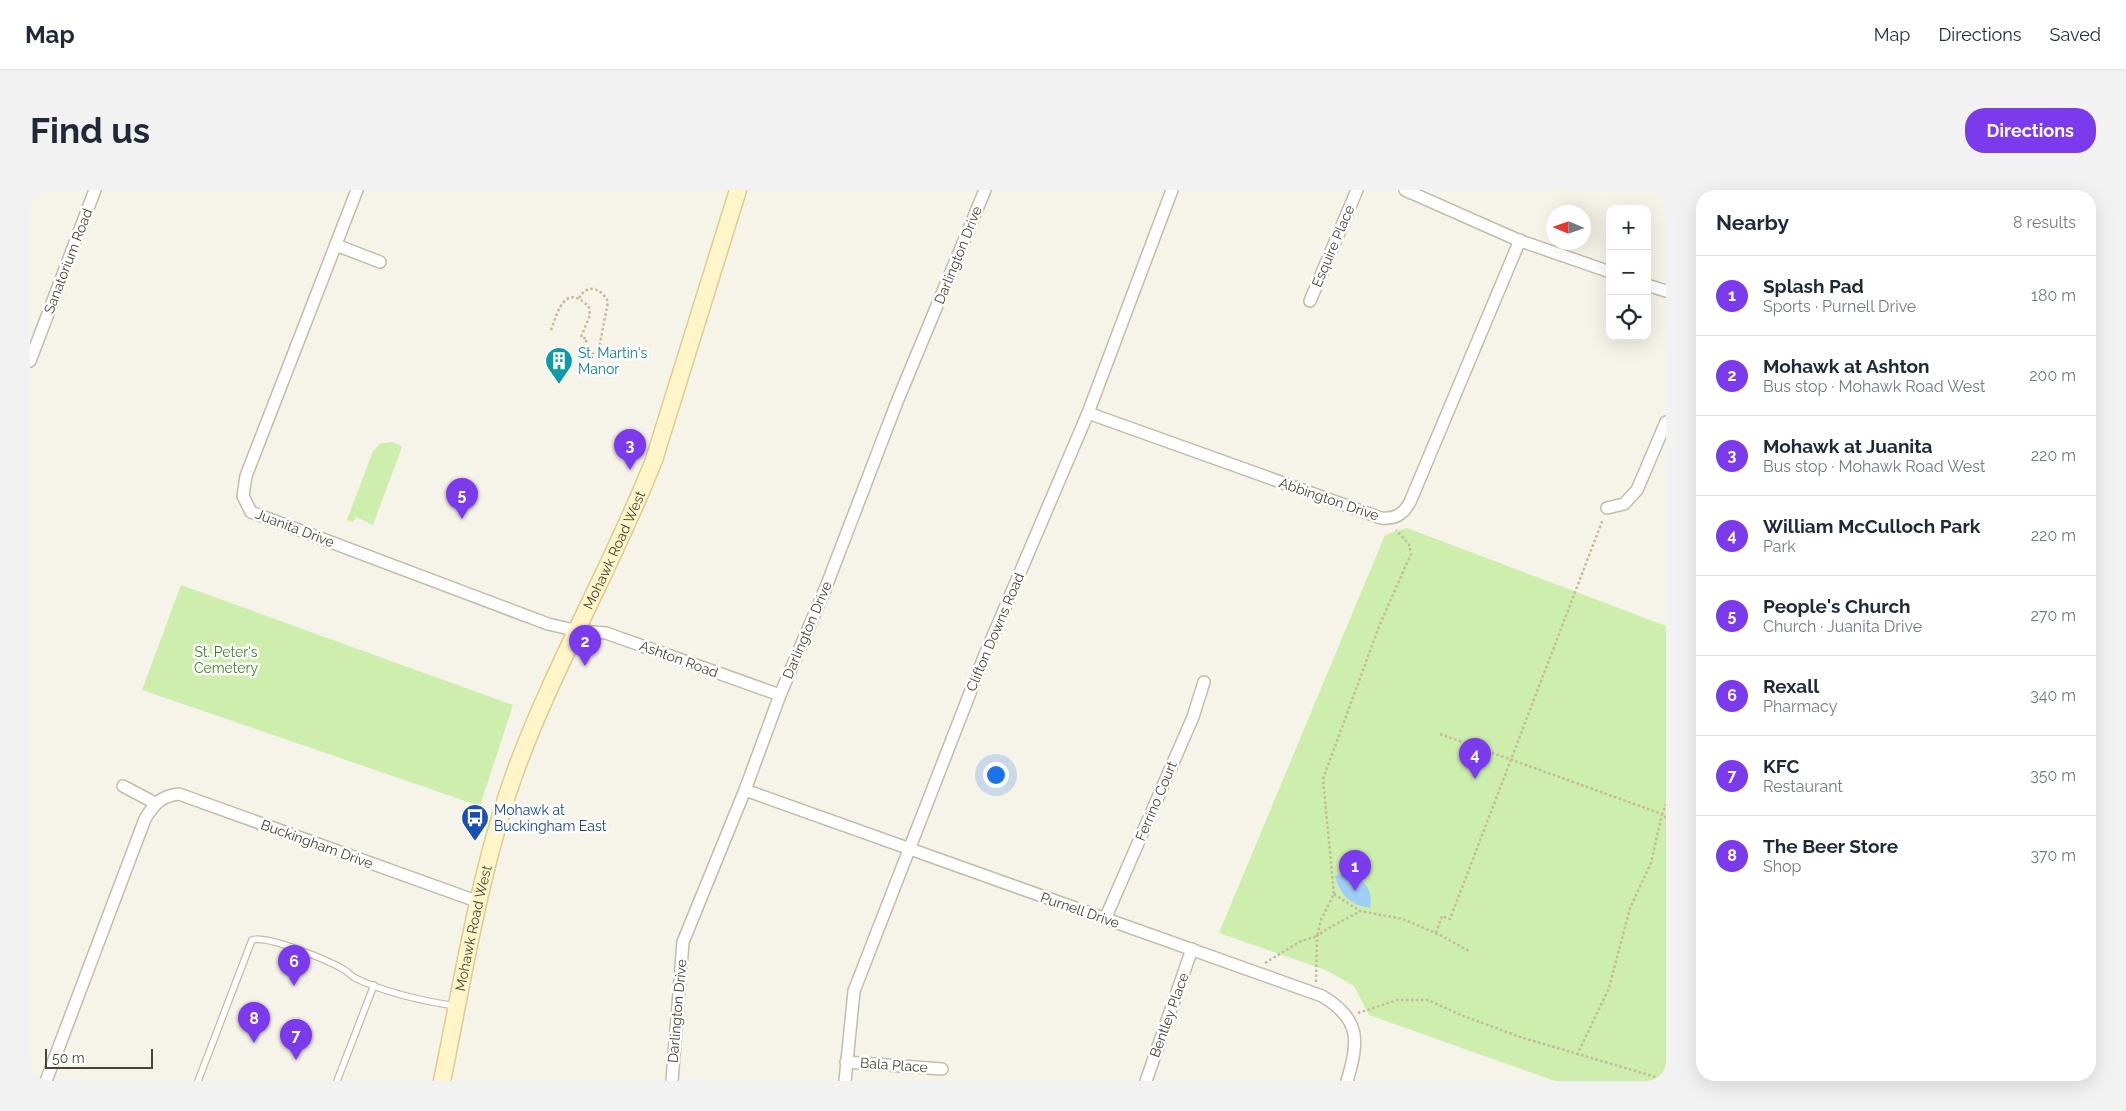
<!DOCTYPE html>
<meta charset="utf-8">
<style>
:root{--surface:#fff;--page:#f2f2f3;--text:#1f2937;--muted:#747a83;--line:#e0e1e3;--accent:#7c3aed}
body{margin:0;font-family:Raleway,sans-serif;background:var(--page);color:var(--text)}
.controls{position:absolute;right:15px;top:15px;display:grid;overflow:hidden;border-radius:10px;box-shadow:0 5px 20px #0002}
.controls button{width:45px;height:45px;display:grid;place-items:center;padding:0;border:0;border-bottom:1px solid var(--line);background:var(--surface);color:var(--text);font:25px sans-serif}
.compass{position:absolute;left:1516px;top:15px;width:45px;height:45px;border-radius:50%;background:var(--surface);box-shadow:0 5px 20px #0002;rotate:272deg}
.scale{position:absolute;left:15px;bottom:12px;width:108px;box-sizing:border-box;padding-left:5px;border:2px solid #4a4436;border-top:0;font-size:14px;line-height:18px;white-space:nowrap;color:#4a4436;-webkit-text-stroke:4px #fff;paint-order:stroke}
.you{position:absolute;left:965px;top:584px;width:18px;height:18px;margin:-12px;border:4px solid #fff;border-radius:50%;background:#1a73e8;box-shadow:0 0 0 8px #1a73e833}
.badge{display:grid;place-items:center;width:32px;height:32px;border-radius:50%;background:var(--accent);color:#fff;font-size:16px;font-weight:700}
.pin{position:absolute;translate:-50% -41px;filter:drop-shadow(0 1px 2px #0008)}
.pin::after{content:'';position:absolute;top:26px;width:18px;height:15px;background:inherit;clip-path:polygon(0 0,100% 0,50% 100%)}
.list{margin:0;padding:0;list-style:none}
h2{display:flex;justify-content:space-between;align-items:center;height:65px;margin:0;padding:0 20px;font-size:21px}
h2 small{font-size:16px;font-weight:400;color:var(--muted)}
.list li{display:grid;grid-template-columns:32px 1fr auto;gap:15px;align-items:center;box-sizing:border-box;height:80px;padding:0 20px;border-top:1px solid var(--line)}
.list b{display:block;font-size:19px;white-space:nowrap}
.list p{margin:0;font-size:16px;white-space:nowrap;color:var(--muted)}
.list em{font-size:16px;font-style:normal;color:var(--muted)}
.icon{flex:none;width:28px;height:28px;fill:none;stroke:currentColor;stroke-width:2;stroke-linecap:round;stroke-linejoin:round}
.map{position:relative;flex:none;width:1636px;height:891px;overflow:hidden;border-radius:20px}
header{display:flex;align-items:center;gap:30px;box-sizing:border-box;height:70px;padding:0 25px;background:var(--surface);border-bottom:1px solid var(--line)}
header strong{font-size:24px}
nav{display:flex;gap:28px;margin-inline-start:auto;font-size:18px}
.intro{display:flex;align-items:center;justify-content:space-between;box-sizing:border-box;height:120px;padding:0 30px}
h1{margin:0;font-size:35px}
.button{padding:12px 22px;border-radius:20px;background:var(--accent);color:#fff;font-size:18px;font-weight:700}
main{display:flex;gap:30px;padding:0 30px}
aside{flex:1;background:var(--surface);border-radius:20px;box-shadow:0 5px 20px #0002}
.map>svg:first-child{display:block}
.green{fill:#cdeead}
.water{fill:#9fcef8}
.lines{fill:none;stroke-linecap:round;stroke-linejoin:round}
.lane-casing{stroke:#c3bcaa;stroke-width:8}
.street-casing{stroke:#c3bcaa;stroke-width:14}
.secondary-casing{stroke:#dacc94;stroke-width:19}
.path{stroke:#c6b999;stroke-width:2.5;stroke-dasharray:2.5 2.5;stroke-linecap:butt}
.lane{stroke:#fff;stroke-width:5.5}
.street{stroke:#fff;stroke-width:11}
.secondary{stroke:#fff5c9;stroke-width:16}
.labels{text-anchor:middle;dominant-baseline:central;stroke-width:5;stroke-linejoin:round;paint-order:stroke}
.street-label{font-size:14px;fill:#4a4436;stroke:#fff}
.culture-label{font-size:14px;fill:#0d838f;stroke:#fff;text-anchor:start}
.park-label{font-size:14px;fill:#408422;stroke:#fff}
.transit-label{font-size:14px;fill:#164399;stroke:#fff;text-anchor:start}
</style>
<header>
<strong>Map</strong>
<nav><a>Map</a><a>Directions</a><a>Saved</a></nav>
</header>
<div class="intro"><h1>Find us</h1><a class="button">Directions</a></div>
<main>
<div class="map">
<svg width="1636" height="891" viewBox="0 0 1636 891">
<rect width="100%" height="100%" fill="#f6f3e8"/>
<g class="green">
<polygon points="360,252 368,254 372,257 343,335 326,327 323,332 317,330 343,261 350,254"/>
<polygon points="1377,338 1636,436 1636,891 1525,891 1339,825 1324,796 1298,781 1189,743 1355,345"/>
<polygon points="151,395 483,515 450,616 112,500"/>
</g>
<path class="water" d="M1312 684C1332 685 1344 698 1340 718 1320 715 1310 705 1305 686Z"/>
<g class="lines">
<defs>
<g id="lane">
<path d="M168 891 222 750C238 745 297 770 313 779 317 781 321 786 325 788 356 803 392 811 426 816"/>
<polyline points="307,891 344,795"/>
</g>
<g id="street">
<polyline points="327,0 216,286 213,306 221,322 518,434 548,441 576,443 750,505"/>
<polyline points="1375,0 1488,50 1580,82"/>
<polyline points="306,55 350,72"/>
<polyline points="1617,95 1636,101"/>
<polyline points="1280,111 1327,0"/>
<polyline points="0,171 65,0"/>
<path d="M1058 223 1351 328C1365 329 1373 325 1380 312L1490 50"/>
<polyline points="1577,318 1594,314 1607,300 1636,232"/>
<polyline points="93,596 125,613"/>
<path d="M715 600 1292 806C1331 829 1329 851 1317 891"/>
<polyline points="1075,729 1163,527 1174,492"/>
<polyline points="816,872 912,879"/>
<path d="M16 891 115 629C124 614 131 606 149 604L449 712"/>
<polyline points="642,891 653,752 715,600 750,505 796,397 867,212 955,0"/>
<polyline points="815,891 824,801 954,467 1058,223 1142,0"/>
<polyline points="1116,891 1162,759"/>
</g>
<g id="secondary">
<path id="s1" d="M412 891C433 789 449 684 484 585 523 477 582 377 624 270L708 0"/>
</g>
</defs>
<use href="#lane" class="lane-casing"/>
<use href="#street" class="street-casing"/>
<use href="#secondary" class="secondary-casing"/>
<g class="path">
<path d="M549 108C557 93 572 98 578 112L568 163 571 170"/>
<path d="M521 140C528 121 535 92 559 117L560 125 551 147 557 149 553 160 569 166"/>
<polyline points="1410,544 1632,624 1636,614"/>
<polyline points="1304,704 1330,721 1373,729 1412,746 1439,761"/>
<polyline points="1406,743 1412,726 1420,729 1573,329"/>
<polyline points="1235,773 1271,751 1287,746 1291,730 1304,704 1293,589 1350,434 1381,364 1379,354 1366,340"/>
<path d="M1286 792 1287 746C1300 736 1315 730 1330 721"/>
<polyline points="1328,823 1367,810 1398,810 1431,825 1490,847 1636,890"/>
<polyline points="1547,865 1579,798 1600,718 1621,673 1632,624 1636,628"/>
</g>
<use href="#lane" class="lane"/>
<use href="#street" class="street"/>
<use href="#secondary" class="secondary"/>
</g>
<defs>
<symbol id="building-pin" viewBox="-11 -11 22 30"><path d="M0 17L-7.5 6A9.5 9.5 0 1 1 7.5 6Z" fill="#0f9aa8" stroke="#fff"/><path d="M-4-6H4V6H1V3H-1V6H-4ZM-2.5-4.3h1.7v1.8h-1.7ZM.8-4.3h1.7v1.8H.8ZM-2.5-1h1.7V.8h-1.7ZM.8-1h1.7V.8H.8Z" fill="#fff"/></symbol>
<symbol id="bus-pin" viewBox="-11 -11 22 30"><path d="M0 17L-7.5 6A9.5 9.5 0 1 1 7.5 6Z" fill="#1a4fb4" stroke="#fff"/><path d="M-5-6H5V4H4V6H2V4H-2V6H-4V4H-5ZM-3.5-4V0h7V-4ZM-3.5 1.2v1.5H-2V1.2ZM2 1.2v1.5H3.5V1.2Z" fill="#fff"/></symbol>
</defs>
<g fill-rule="evenodd">
<use href="#building-pin" x="513" y="155" width="32" height="43"/>
<use href="#bus-pin" x="429" y="612" width="32" height="43"/>
</g>
<g class="labels">
<g class="street-label">
<text transform="translate(1303 56) rotate(-67)">Esquire Place</text>
<text transform="translate(928 65) rotate(-68)">Darlington Drive</text>
<text transform="translate(38 71) rotate(-69)">Sanatorium Road</text>
<text transform="translate(1299 309) rotate(19)">Abbington Drive</text>
<text transform="translate(265 338) rotate(21)">Juanita Drive</text>
<text stroke="none"><textPath href="#s1" startOffset="561">Mohawk Road West</textPath></text>
<text transform="translate(777 440) rotate(-67)">Darlington Drive</text>
<text transform="translate(965 442) rotate(-67)">Clifton Downs Road</text>
<text transform="translate(649 469) rotate(20)">Ashton Road</text>
<text transform="translate(1126 611) rotate(-67)">Ferrino Court</text>
<text transform="translate(287 654) rotate(20)">Buckingham Drive</text>
<text transform="translate(1050 720) rotate(19)">Purnell Drive</text>
<text stroke="none"><textPath href="#s1" startOffset="156">Mohawk Road West</textPath></text>
<text transform="translate(647 821) rotate(-85)">Darlington Drive</text>
<text transform="translate(1139 825) rotate(-70)">Bentley Place</text>
<text transform="translate(864 875) rotate(4)">Bala Place</text>
</g>
<g class="culture-label">
<text x="548" y="163">St. Martin's<tspan x="548" dy="16">Manor</tspan></text>
</g>
<g class="park-label">
<text x="196" y="462">St. Peter's<tspan x="196" dy="16">Cemetery</tspan></text>
</g>
<g class="transit-label">
<text x="464" y="620">Mohawk at<tspan x="464" dy="16">Buckingham East</tspan></text>
</g>
</g>
</svg>
<div class="controls">
<button>+</button>
<button>−</button>
<button><svg class="icon" aria-label="locate" viewBox="0 0 24 24"><circle cx="12" cy="12" r="6"/><path d="M12 2v4M12 18v4M2 12h4M18 12h4"/></svg></button>
</div>
<svg class="compass" viewBox="-18 -18 36 36"><path d="M0-13l5 13h-10z" fill="#e53935"/><path d="M0 13l5-13h-10z" fill="#747a83"/></svg>
<div class="scale">50 m</div>
<div class="you"></div>
<div class="pin badge" style="left:1325px;top:701px">1</div>
<div class="pin badge" style="left:555px;top:476px">2</div>
<div class="pin badge" style="left:600px;top:280px">3</div>
<div class="pin badge" style="left:1445px;top:589px">4</div>
<div class="pin badge" style="left:432px;top:329px">5</div>
<div class="pin badge" style="left:264px;top:796px">6</div>
<div class="pin badge" style="left:266px;top:870px">7</div>
<div class="pin badge" style="left:224px;top:853px">8</div>
</div>
<aside>
<h2>Nearby<small>8 results</small></h2>
<ul class="list">
<li><span class="badge">1</span><div><b>Splash Pad</b><p>Sports · Purnell Drive</p></div><em>180 m</em></li>
<li><span class="badge">2</span><div><b>Mohawk at Ashton</b><p>Bus stop · Mohawk Road West</p></div><em>200 m</em></li>
<li><span class="badge">3</span><div><b>Mohawk at Juanita</b><p>Bus stop · Mohawk Road West</p></div><em>220 m</em></li>
<li><span class="badge">4</span><div><b>William McCulloch Park</b><p>Park</p></div><em>220 m</em></li>
<li><span class="badge">5</span><div><b>People's Church</b><p>Church · Juanita Drive</p></div><em>270 m</em></li>
<li><span class="badge">6</span><div><b>Rexall</b><p>Pharmacy</p></div><em>340 m</em></li>
<li><span class="badge">7</span><div><b>KFC</b><p>Restaurant</p></div><em>350 m</em></li>
<li><span class="badge">8</span><div><b>The Beer Store</b><p>Shop</p></div><em>370 m</em></li>
</ul>
</aside>
</main>
